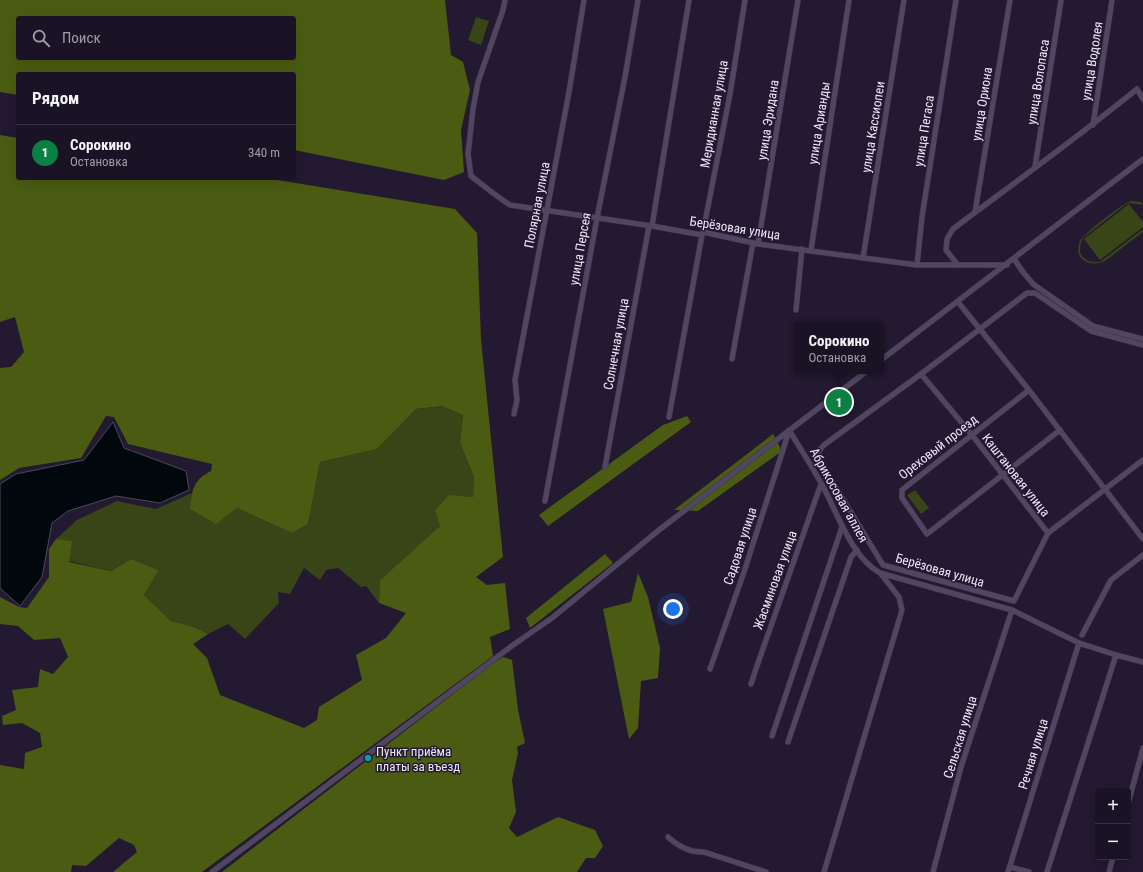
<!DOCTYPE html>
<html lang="ru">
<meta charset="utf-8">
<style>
:root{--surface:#1a1325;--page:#272032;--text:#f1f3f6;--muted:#9f9ea7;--line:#383242;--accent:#0b8043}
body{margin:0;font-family:"Roboto Condensed",sans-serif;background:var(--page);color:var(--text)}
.controls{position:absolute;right:12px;bottom:12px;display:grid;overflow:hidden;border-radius:4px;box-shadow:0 4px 16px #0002}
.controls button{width:36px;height:36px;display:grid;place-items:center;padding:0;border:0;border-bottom:1px solid var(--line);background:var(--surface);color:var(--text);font:20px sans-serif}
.you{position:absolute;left:673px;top:609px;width:14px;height:14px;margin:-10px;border:3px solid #fff;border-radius:50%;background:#1a73e8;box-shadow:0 0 0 6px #1a73e833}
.badge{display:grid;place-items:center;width:26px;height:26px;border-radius:50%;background:var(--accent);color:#fff;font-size:13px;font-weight:700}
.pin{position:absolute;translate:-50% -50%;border:2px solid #fff;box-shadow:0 1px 4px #0006}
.popup{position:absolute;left:794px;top:322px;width:90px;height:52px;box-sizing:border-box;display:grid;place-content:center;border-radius:4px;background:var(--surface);filter:drop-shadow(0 1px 3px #0005);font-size:13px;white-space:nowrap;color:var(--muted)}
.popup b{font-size:15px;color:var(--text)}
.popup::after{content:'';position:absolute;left:50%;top:100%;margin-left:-8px;border:8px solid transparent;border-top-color:var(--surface)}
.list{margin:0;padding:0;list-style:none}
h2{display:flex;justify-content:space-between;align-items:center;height:52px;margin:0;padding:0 16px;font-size:17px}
h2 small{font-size:13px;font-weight:400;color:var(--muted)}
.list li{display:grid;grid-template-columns:26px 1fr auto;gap:12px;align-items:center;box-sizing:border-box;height:56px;padding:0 16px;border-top:1px solid var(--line)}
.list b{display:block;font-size:15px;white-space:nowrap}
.list p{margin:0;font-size:13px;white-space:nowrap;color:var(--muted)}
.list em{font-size:13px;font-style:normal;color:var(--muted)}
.icon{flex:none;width:22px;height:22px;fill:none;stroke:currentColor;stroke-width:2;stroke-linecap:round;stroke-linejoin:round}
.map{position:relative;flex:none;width:1143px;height:872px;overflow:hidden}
.search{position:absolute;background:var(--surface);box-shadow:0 4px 16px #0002;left:16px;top:16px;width:280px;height:44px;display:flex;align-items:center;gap:10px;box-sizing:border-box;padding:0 14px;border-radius:4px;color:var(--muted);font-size:15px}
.panel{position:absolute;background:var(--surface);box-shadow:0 4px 16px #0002;left:16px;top:72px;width:280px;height:108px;border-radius:4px}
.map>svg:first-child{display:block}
.green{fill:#394417}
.forest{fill:#4b5c12;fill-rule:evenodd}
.water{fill:#00080e;stroke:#464b54}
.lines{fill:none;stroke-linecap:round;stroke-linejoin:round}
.street-casing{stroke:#3e3649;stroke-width:6}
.street{stroke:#504661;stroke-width:5}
.culture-dot{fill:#0f9aa8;stroke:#231931;stroke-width:1.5}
.labels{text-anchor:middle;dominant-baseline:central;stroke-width:3;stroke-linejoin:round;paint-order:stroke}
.street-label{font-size:13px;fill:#ebe6f6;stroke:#231931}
.poi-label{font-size:13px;fill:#ebe6f6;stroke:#231931;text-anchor:start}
</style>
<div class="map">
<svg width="1143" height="872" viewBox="0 0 1143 872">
<rect width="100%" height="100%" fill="#231931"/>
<g class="green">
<polygon points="476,17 489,21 481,45 468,40"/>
<path d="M1131 201 1141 202 1143 205 1129 203 1125 205 1083 238C1075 254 1083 263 1100 262L1143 229V232L1105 261C1090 268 1072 259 1080 241 1083 234 1123 203 1131 201Z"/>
<polygon points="1129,204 1143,222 1143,227 1100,260 1084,239"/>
<polygon points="442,406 463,415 460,443 474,477 473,497 449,496 440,526 380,580 379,603 366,586 361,587 338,568 326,570 320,580 304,568 290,594 278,592 279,603 245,639 228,624 208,634 194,627 171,621 144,595 159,570 131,559 111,571 69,561 56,539 77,520 117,501 156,509 192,493 190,509 237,508 292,533 308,524 320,462 377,449 416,409"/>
<polygon points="915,490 929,508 921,514 907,495"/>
</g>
<g class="forest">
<path d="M0 0H445L451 55 463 62 470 90 461 130 464 172 444 180 294 150V74H18V95L0 92ZM18 18H294V58H18Z"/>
<path d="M0 135 18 138V178H265L455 209 477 233 481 340 503 557 476 577 487 585 505 583 510 629 490 637 493 656 202 872H113L137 852 134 845 119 838 86 866 72 865 71 872H0V765L24 769 25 753 42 747 40 733 22 723 3 725 2 716 16 710 12 690 38 687 40 669 53 674 68 657 60 638 34 640 18 626 0 624V597L19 607 27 608 49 577V549L56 539 72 541 69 562 111 571 131 559 159 570 144 595 171 621 194 627 208 634 193 644 207 658 220 695 304 728 317 720 319 707 362 680 356 655 386 638 406 613 379 603 380 580 440 526 435 510 449 495 473 497 474 477 460 443 463 415 442 406 416 409 377 449 320 462 308 524 292 533 237 508 216 524 190 509C192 490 193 480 211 471L212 464 128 444 114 417 106 416 81 458 19 468 0 480V368L11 367 24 352 15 317 0 322Z"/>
<polygon points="687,416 691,422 548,526 539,515 663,425"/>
<polygon points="773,434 782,451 698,511 674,510"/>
<polygon points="605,554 613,563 530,628 526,618"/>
<polygon points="638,573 648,597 660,648 658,678 641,681 638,728 629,739 603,609 631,602"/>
<polygon points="503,657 512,660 518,710 525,743 517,747 518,753 512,780 516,812 509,828 517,837 558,817 595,830 603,846 595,858 586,858 577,872 222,872 492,664"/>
</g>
<polygon class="water" points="113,422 124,448 186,471 189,490 160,503 116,496 68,511 52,523 42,577 20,606 0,588 0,484 16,474 84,460"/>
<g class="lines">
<defs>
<g id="street">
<path d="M505 0 503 10 478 82 473 109 468 154 471 176C484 186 496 196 510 205L652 226 702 235 703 232 758 244 917 265H1007"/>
<polyline points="1093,125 1112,0"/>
<polyline points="1035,167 1061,0"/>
<polyline points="975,212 1010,0"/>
<polyline points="652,226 689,0"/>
<polyline points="703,232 730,94 745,0"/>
<polyline points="758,244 798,0"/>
<polyline points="811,250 849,0"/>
<polyline points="863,258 904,0"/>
<polyline points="1014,259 1023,272 1033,284 1093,326 1143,339"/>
<polyline points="917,265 922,217 956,0"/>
<path d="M958 265 946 250 947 239 953 229C1014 183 1077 138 1137 89L1143 99"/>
<polyline points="958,302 1029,390 1143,539"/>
<polyline points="796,310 802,249"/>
<path d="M1143 345 1091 331 1035 293H1027L921 374 824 445C819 450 817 453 819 460L883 565 1014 601 1048 533 1143 460"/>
<polyline points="732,359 753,243"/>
<polyline points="881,360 1143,159"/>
<polyline points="921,374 972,435 1048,533"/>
<polyline points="1029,390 902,490 902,498 927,534 1060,430"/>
<polyline points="514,414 517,400 515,380 569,92 584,0"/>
<polyline points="669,417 702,235"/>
<path d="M789 430C800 448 811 465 821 483 837 511 851 557 880 573L1012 610 1079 643 1116 655 1143 662"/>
<polyline points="605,467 649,226"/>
<polyline points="545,501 597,218 625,77 638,0"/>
<polyline points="1082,635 1111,580 1143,555"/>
<polyline points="710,669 744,572 789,431"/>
<polyline points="751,684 759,660 821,484"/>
<polyline points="772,736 842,527"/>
<polyline points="788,742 851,557 857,550"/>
<polyline points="1128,804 1143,748"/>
<path d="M668 837C678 846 690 853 704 852L766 872"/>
<polyline points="1010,867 1029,872"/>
<polyline points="212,872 513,645 552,618 659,530 867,371"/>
<polyline points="824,872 902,610 899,597 881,574"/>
<polyline points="933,872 961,767 1012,610"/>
<polyline points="1008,872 1079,643"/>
<polyline points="1047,872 1116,655"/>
<polyline points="1109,872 1113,857"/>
</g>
</defs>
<use href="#street" class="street-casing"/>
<use href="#street" class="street"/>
</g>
<circle class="culture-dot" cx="368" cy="758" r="4"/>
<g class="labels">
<g class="street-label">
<text transform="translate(1092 61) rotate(-81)">улица Водолея</text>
<text transform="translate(1038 82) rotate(-81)">улица Волопаса</text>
<text transform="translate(982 104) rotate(-81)">улица Ориона</text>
<text transform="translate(714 114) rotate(-80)">Меридианная улица</text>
<text transform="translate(768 120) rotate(-81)">улица Эридана</text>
<text transform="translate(819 123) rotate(-81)">улица Арианды</text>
<text transform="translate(873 127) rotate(-81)">улица Кассиопеи</text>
<text transform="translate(924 131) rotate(-81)">улица Пегаса</text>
<text transform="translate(537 205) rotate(-79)">Полярная улица</text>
<text transform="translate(735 228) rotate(9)">Берёзовая улица</text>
<text transform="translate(580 249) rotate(-80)">улица Персея</text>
<text transform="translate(616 344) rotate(-80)">Солнечная улица</text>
<text transform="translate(938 447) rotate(-38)">Ореховый проезд</text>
<text transform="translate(1016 475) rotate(52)">Каштановая улица</text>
<text transform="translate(839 495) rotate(61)">Абрикосовая аллея</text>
<text transform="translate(740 546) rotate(-72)">Садовая улица</text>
<text transform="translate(940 570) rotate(16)">Берёзовая улица</text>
<text transform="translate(775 580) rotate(-70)">Жасминовая улица</text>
<text transform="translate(960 737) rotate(-73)">Сельская улица</text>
<text transform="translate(1033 754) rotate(-73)">Речная улица</text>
</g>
<g class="poi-label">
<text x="376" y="751">Пункт приёма<tspan x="376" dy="15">платы за въезд</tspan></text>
</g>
</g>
</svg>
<div class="controls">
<button>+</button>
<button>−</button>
</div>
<div class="you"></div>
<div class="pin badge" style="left:839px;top:402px">1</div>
<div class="popup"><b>Сорокино</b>Остановка</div>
<div class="search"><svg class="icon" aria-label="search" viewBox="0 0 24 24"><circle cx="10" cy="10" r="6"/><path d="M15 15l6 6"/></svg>Поиск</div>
<section class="panel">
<h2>Рядом<small></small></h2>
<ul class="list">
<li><span class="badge">1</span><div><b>Сорокино</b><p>Остановка</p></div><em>340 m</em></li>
</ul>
</section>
</div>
